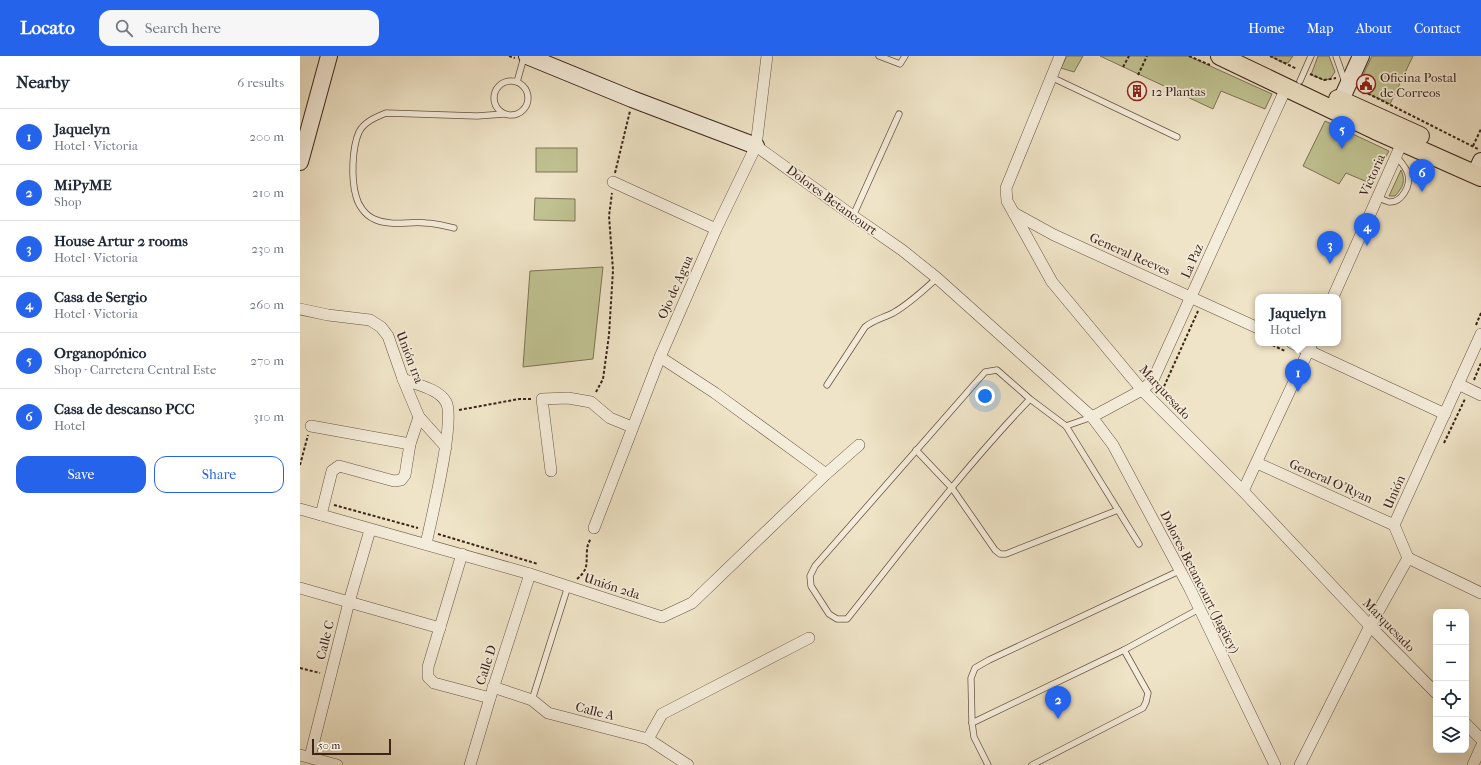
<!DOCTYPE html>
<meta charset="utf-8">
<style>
:root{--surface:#fff;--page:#f6f6f7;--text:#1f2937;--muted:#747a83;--line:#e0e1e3;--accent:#2563eb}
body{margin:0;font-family:"IM FELL French Canon",serif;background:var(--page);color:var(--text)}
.controls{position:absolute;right:12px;bottom:12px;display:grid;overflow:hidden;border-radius:8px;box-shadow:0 4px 16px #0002}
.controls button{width:36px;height:36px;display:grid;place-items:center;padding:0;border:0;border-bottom:1px solid var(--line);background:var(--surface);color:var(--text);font:20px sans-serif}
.scale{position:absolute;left:12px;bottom:10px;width:79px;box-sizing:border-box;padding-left:4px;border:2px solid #3c241b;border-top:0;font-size:11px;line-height:14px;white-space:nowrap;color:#3c241b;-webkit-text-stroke:3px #f5eddb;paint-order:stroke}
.you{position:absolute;left:685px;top:340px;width:14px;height:14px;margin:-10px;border:3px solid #fff;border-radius:50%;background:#1a73e8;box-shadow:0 0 0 6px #1a73e833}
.badge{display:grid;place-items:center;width:26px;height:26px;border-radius:50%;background:var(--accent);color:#fff;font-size:13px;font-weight:700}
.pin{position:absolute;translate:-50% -33px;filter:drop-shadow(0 1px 2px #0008)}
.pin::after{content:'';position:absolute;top:21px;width:14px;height:12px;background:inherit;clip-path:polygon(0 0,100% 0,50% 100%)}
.popup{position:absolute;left:955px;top:238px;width:86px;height:52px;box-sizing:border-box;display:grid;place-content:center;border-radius:8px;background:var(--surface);filter:drop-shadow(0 1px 3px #0005);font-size:13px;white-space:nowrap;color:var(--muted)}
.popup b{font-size:15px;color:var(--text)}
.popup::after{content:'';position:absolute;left:50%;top:100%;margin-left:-8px;border:8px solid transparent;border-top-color:var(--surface)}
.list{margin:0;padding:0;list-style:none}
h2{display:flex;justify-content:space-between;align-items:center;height:52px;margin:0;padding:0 16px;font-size:17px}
h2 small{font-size:13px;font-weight:400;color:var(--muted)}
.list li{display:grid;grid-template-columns:26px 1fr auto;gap:12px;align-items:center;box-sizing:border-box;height:56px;padding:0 16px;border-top:1px solid var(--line)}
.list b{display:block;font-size:15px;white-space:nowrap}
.list p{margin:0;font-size:13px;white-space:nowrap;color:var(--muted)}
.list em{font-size:13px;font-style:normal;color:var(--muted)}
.actions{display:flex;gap:8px;padding:12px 16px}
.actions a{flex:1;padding:9px 0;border:1px solid var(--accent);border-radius:12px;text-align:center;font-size:14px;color:var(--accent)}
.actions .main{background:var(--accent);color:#fff}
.icon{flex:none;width:22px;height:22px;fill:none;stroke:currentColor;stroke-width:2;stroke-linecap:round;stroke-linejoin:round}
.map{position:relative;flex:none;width:1181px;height:709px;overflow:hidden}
header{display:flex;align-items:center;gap:24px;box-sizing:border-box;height:56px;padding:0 20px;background:var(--accent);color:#fff}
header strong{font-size:19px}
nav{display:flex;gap:22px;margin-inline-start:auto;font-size:14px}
.search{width:280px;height:36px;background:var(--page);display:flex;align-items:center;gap:10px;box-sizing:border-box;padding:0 14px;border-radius:12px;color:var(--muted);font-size:15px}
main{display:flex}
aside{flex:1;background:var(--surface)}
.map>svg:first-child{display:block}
.green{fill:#c0c291;stroke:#7e7356}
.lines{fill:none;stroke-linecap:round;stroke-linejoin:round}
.lane-casing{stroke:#695446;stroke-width:7}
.street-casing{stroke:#695446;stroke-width:12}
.secondary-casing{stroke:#3c241b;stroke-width:18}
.primary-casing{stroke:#3c241b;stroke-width:20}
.path{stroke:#3c241b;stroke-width:2;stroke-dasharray:3 2;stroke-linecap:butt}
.lane{stroke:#f5eddb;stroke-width:5.5}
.street{stroke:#f5eddb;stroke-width:11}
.secondary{stroke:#f5eddb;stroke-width:16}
.primary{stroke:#efe4c7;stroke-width:18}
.labels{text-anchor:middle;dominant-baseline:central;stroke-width:3.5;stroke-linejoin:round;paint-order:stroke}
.poi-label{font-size:13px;fill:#3c241b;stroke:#f5eddb;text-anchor:start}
.street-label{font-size:13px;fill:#3c241b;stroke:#f5eddb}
</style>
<header>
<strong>Locato</strong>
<div class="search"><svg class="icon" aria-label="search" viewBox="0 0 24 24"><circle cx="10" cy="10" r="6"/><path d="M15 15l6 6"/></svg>Search here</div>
<nav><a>Home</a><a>Map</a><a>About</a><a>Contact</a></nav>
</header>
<main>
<aside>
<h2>Nearby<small>6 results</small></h2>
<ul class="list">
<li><span class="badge">1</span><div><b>Jaquelyn</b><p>Hotel · Victoria</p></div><em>200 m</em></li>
<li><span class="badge">2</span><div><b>MiPyME</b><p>Shop</p></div><em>210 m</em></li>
<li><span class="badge">3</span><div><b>House Artur 2 rooms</b><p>Hotel · Victoria</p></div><em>230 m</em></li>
<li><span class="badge">4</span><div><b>Casa de Sergio</b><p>Hotel · Victoria</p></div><em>260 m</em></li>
<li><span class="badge">5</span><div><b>Organopónico</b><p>Shop · Carretera Central Este</p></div><em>270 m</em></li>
<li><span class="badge">6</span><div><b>Casa de descanso PCC</b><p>Hotel</p></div><em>310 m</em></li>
</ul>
<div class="actions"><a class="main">Save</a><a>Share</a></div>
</aside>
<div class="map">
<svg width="1181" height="709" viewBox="0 0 1181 709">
<rect width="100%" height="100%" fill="#efe4c7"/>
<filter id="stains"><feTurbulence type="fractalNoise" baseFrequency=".005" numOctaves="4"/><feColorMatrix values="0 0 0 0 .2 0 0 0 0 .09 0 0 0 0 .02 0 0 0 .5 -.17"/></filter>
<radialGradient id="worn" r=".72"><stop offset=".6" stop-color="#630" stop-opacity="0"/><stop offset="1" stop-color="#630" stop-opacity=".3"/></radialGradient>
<g class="green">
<polygon points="767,0 783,0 774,16 761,12"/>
<polygon points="800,0 888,0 972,38 965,53 921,35 913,53"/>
<polygon points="970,0 993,0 988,7 981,6"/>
<polygon points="1018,0 1029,0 1035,16 1030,23 1024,24 1011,19"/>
<polygon points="1072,0 1113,0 1090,48 1057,32"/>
<polygon points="1025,65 1089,95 1072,128 1046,117 1039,128 1003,110"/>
<rect x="236" y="92" width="41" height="24"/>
<path d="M1101 114C1106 125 1103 131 1095 140H1089Z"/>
<polygon points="235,142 275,143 275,165 234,164"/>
<polygon points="303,211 293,303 223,311 230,215"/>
</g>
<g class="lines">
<defs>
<g id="lane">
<polyline points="579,0 600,8 605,0"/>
<polyline points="1036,0 1045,26"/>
<polyline points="751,21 877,81"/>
<circle cx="211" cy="42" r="17"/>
<polyline points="1000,25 1011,0"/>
<polyline points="217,26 224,1"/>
<path d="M1078 141C1081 143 1086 145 1089 146 1102 147 1111 129 1108 118 1106 111 1101 106 1096 100"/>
<polyline points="553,160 599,58"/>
<path d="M154 172C145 170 135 167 126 167 109 165 91 171 74 163 65 159 58 149 56 140 51 123 52 92 59 76 64 66 76 61 86 57L177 60 204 58"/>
<path d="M527 329 565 271C573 264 583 262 593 257 609 248 624 234 637 222"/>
<path d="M730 343 697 314 685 316 515 510 510 520 511 530 529 558 537 563H547C606 489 664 412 730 343L766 370 792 361"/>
<polyline points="766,370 839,488"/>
<polyline points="616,394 652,432 695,494 700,498 706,498 818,454"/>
<polyline points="232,644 268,530"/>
<polyline points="672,667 824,594 899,553"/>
<polyline points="688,709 674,681 672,667 671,622 675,612 689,604 879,515"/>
<polyline points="732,709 843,652 846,646 848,637 824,594"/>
</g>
<g id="street">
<polyline points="760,0 706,132 707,145 752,226 842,334 943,435 1070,570 1136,637"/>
<polyline points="456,90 553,160 602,194 637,222 792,361 813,389 890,533 975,709"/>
<polyline points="313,126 416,173"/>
<polyline points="714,157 754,179 958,272"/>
<polyline points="1033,241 1105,80"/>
<polyline points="0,253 28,259 70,264 81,271 88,280 103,323 119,361 146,391"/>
<polyline points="992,287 1145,358"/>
<polyline points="360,301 415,337 526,418"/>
<path d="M103 323C116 329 138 332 146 346 156 363 131 464 126 488"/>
<polyline points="1158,328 1181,339"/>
<polyline points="792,361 842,334 853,324 986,32"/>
<polyline points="11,370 110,388"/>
<polyline points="957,407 1094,469"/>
<polyline points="251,415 242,343 268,342 291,346 310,362 332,371"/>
<polyline points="943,435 1012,287"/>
<polyline points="0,453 230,518 362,561 392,547 526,418 559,389"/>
<polyline points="21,459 32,415 39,410 94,425 101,424 105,419 110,388 119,361"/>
<polyline points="294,472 360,301 416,173 456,90 467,0"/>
<polyline points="162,498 128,611 128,621 134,627 190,642"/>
<polyline points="1108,502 1094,469 1181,278"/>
<polyline points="1108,502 1181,537"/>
<polyline points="0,532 140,572"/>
<polyline points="193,631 232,644 248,657 348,683 388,709"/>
<polyline points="1166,668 1181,683"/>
<polyline points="348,683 362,658 509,582"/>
<polyline points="0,699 37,709"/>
<polyline points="10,701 49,546 70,474"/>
<polyline points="170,709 190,642 230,518"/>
<polyline points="1000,709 1070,570 1108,502"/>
<polyline points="1173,709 1181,691"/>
</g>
<g id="secondary">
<polyline points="227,0 332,43 456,90"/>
<polyline points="1036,55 1061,0"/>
<polyline points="0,106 29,0"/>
<polyline points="1175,118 1181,105"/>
</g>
<g id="primary">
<polyline points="920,0 1075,74 1181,121"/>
<polyline points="1038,43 1120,80"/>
</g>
</defs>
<use href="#lane" class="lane-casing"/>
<use href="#street" class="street-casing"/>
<use href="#secondary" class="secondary-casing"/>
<use href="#primary" class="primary-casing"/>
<g class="path">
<polyline points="209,0 215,2"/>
<polyline points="889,0 910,9"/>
<polyline points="970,0 997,13"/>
<polyline points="823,11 829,0"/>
<polyline points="1010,18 1024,24 1036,22"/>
<polyline points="838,19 847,0"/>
<polyline points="1059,33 1178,93"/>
<polyline points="1173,90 1181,73"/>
<polyline points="315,117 330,55"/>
<polyline points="1176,269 1181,257"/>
<polyline points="968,287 985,295"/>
<polyline points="1174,324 1181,307"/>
<polyline points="862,335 898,255"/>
<polyline points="296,336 303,323 309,279 313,214 309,160 312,137"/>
<polyline points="159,354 219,343 231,343"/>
<polyline points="1144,387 1165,343"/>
<polyline points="0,409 8,379"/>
<polyline points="34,449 118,472"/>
<polyline points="138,478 238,508"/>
<path d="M277 523C289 513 286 508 287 494 287 490 289 486 291 482"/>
<polyline points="0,612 20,617"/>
</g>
<use href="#lane" class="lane"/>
<use href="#street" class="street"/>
<use href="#secondary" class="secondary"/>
<use href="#primary" class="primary"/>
</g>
<defs>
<symbol id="civic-ring" viewBox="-11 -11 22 22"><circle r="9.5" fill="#f5eddb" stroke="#8f2418" stroke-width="1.5"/><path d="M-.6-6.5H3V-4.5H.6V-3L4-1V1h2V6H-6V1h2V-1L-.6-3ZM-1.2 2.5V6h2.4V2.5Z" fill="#8f2418"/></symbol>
<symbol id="building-ring" viewBox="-11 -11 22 22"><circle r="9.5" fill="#f5eddb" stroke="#8f2418" stroke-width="1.5"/><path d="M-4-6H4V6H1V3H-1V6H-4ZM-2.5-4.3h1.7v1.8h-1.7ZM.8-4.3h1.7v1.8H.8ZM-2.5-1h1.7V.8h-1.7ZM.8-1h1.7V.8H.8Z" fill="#8f2418"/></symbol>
</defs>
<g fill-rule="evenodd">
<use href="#civic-ring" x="1055" y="17" width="22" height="22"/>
<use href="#building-ring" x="826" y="24" width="22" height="22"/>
</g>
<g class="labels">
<g class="poi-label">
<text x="1080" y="21">Oficina Postal<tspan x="1080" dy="15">de Correos</tspan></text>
<text x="851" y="35">12 Plantas</text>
</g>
<g class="street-label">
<text transform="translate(1072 119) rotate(-66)">Victoria</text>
<text transform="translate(532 144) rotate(36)">Dolores Betancourt</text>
<text transform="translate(830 198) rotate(24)">General Reeves</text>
<text transform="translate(892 205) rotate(-66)">La Paz</text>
<text transform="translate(375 231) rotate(-66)">Ojo de Agua</text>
<text transform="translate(110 301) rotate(69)">Unión 1ra</text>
<text transform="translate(865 336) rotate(47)">Marquesado</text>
<text transform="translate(1031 425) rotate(24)">General O'Ryan</text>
<text transform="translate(1094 436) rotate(-66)">Unión</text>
<text transform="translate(900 526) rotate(63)">Dolores Betancourt (Jagüey)</text>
<text transform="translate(312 530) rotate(18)">Unión 2da</text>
<text transform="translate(1089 569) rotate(46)">Marquesado</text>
<text transform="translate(25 584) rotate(-76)">Calle C</text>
<text transform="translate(186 609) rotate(-72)">Calle D</text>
<text transform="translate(295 655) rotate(14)">Calle A</text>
</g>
</g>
<rect width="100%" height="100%" filter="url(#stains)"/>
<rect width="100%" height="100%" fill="url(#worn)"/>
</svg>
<div class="controls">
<button>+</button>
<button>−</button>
<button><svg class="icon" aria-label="locate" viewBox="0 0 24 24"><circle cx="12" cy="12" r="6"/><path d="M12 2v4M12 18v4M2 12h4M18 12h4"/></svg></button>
<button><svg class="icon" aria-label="layers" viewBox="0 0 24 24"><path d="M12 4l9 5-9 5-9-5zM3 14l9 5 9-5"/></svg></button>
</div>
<div class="scale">50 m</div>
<div class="you"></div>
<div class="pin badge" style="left:998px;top:336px">1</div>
<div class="popup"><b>Jaquelyn</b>Hotel</div>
<div class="pin badge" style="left:758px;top:663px">2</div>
<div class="pin badge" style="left:1030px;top:208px">3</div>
<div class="pin badge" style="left:1067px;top:190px">4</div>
<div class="pin badge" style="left:1042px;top:93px">5</div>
<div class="pin badge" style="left:1122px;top:136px">6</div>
</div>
</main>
